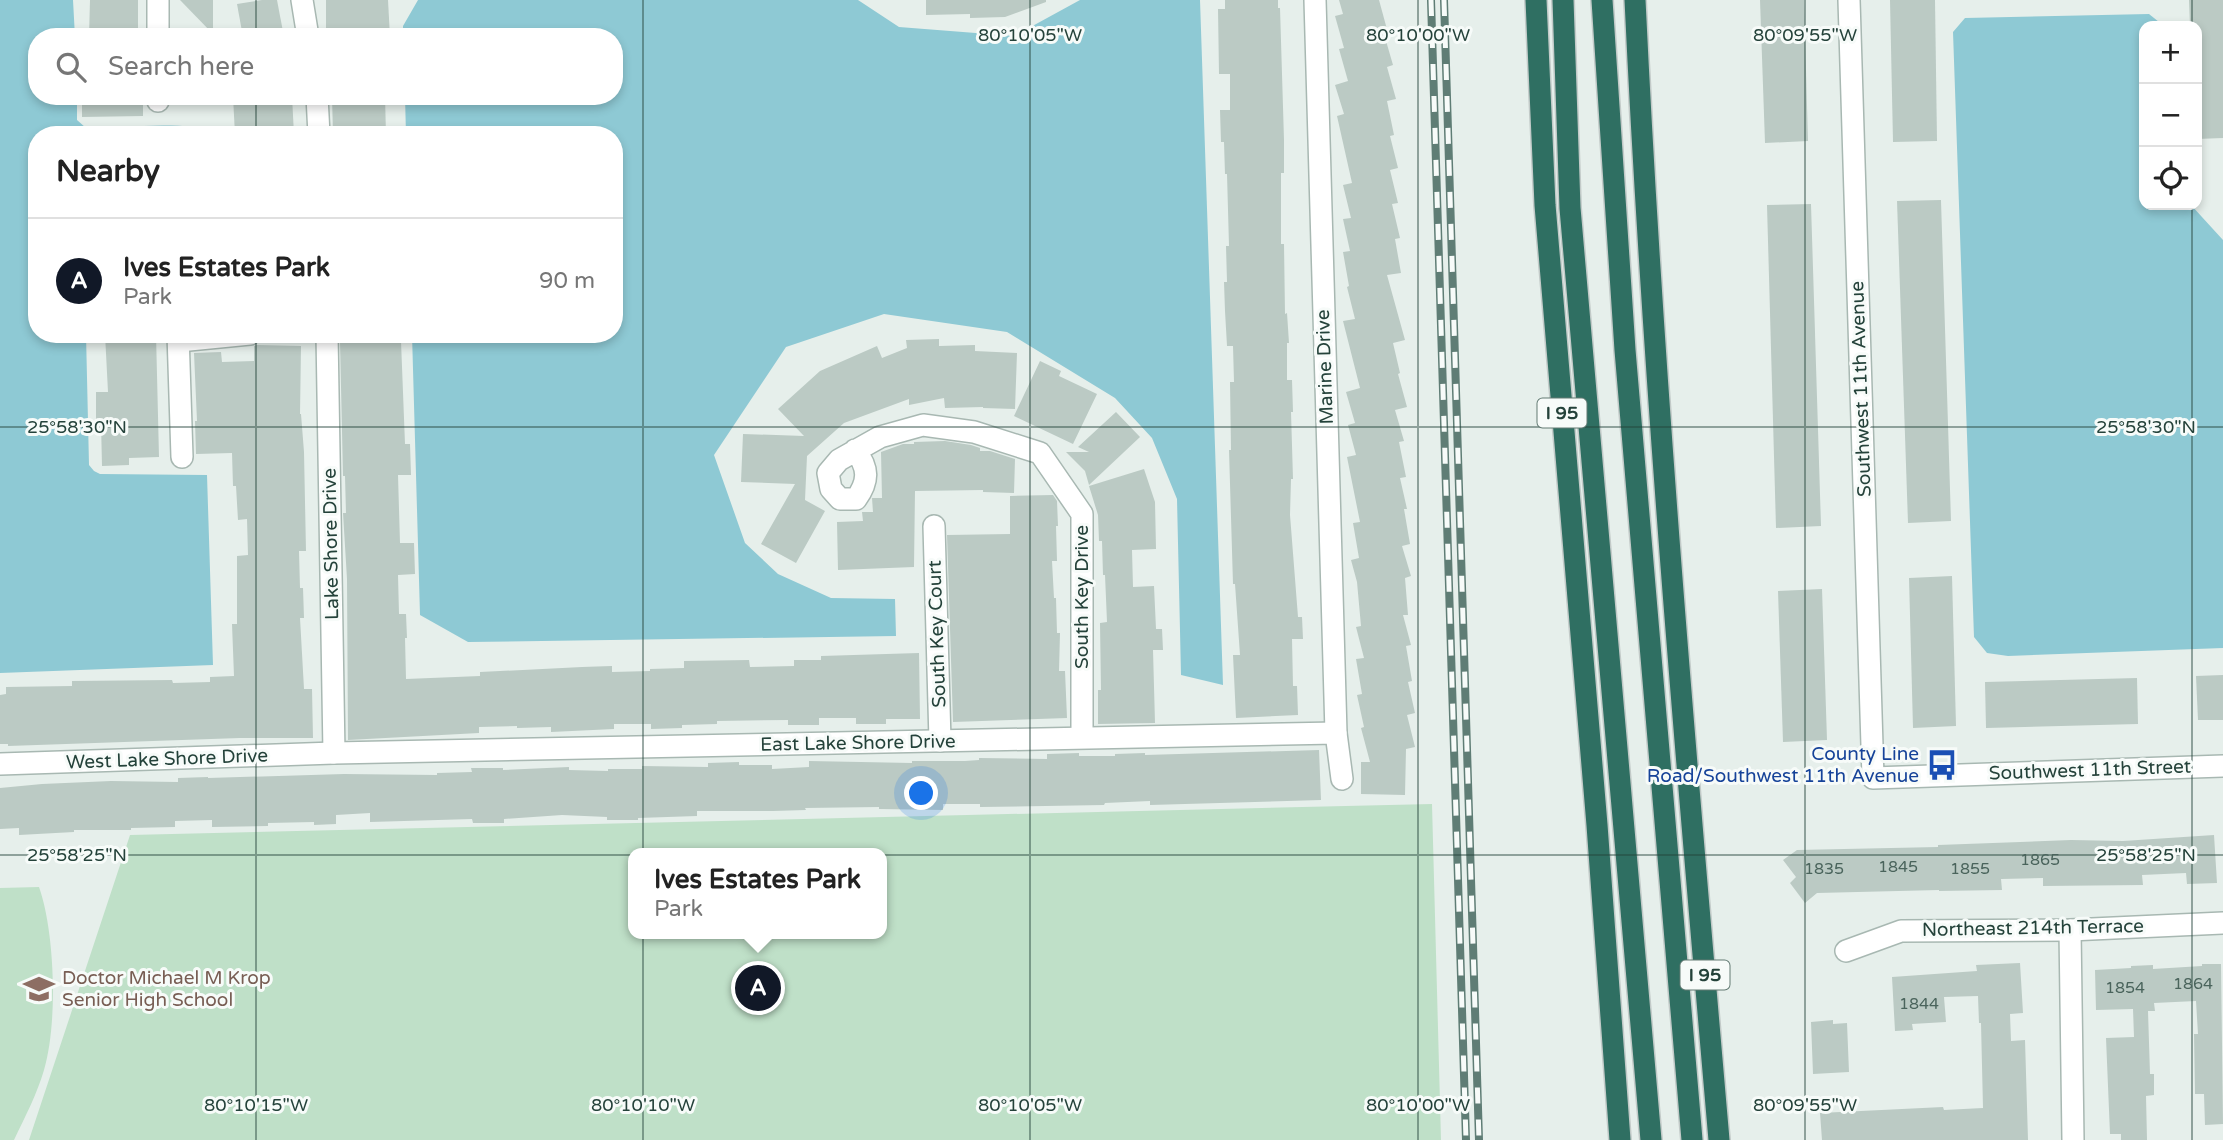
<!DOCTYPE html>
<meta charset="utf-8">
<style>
:root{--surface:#fff;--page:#f2f2f2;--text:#222;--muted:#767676;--line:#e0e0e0;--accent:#111827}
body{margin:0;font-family:"Varela Round",sans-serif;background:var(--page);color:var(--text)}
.controls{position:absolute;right:21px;top:21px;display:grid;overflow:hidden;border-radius:14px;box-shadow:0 4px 10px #0003}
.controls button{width:63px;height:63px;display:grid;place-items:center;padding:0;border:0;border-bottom:2px solid var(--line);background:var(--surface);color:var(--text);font:35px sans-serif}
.you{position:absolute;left:922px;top:794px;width:24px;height:24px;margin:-18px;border:5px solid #fff;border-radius:50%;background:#1a73e8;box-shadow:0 0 0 10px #1a73e833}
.badge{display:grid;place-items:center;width:46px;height:46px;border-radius:50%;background:var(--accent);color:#fff;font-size:23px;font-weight:700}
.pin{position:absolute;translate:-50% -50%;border:4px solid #fff;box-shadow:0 2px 7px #0006}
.popup{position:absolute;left:628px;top:848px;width:259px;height:91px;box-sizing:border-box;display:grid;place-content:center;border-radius:14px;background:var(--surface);filter:drop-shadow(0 2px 5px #0005);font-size:23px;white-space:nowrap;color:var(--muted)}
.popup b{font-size:26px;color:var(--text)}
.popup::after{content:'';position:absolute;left:50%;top:100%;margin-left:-14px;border:14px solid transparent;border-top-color:var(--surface)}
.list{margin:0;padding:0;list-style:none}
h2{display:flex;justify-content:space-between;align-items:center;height:91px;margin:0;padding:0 28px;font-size:30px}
h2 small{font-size:23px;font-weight:400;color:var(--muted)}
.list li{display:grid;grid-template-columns:46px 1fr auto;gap:21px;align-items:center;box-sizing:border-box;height:126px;padding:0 28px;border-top:2px solid var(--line)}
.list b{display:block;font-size:26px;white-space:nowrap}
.list p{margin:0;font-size:23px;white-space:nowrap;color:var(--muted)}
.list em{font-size:23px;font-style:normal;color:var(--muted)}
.icon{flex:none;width:38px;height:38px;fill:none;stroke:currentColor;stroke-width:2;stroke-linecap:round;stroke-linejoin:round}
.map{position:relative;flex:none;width:2223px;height:1140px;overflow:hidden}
.search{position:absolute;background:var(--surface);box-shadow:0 4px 10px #0003;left:28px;top:28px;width:595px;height:77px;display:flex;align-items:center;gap:18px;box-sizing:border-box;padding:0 24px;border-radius:28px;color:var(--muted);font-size:26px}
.panel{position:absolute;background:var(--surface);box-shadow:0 4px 10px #0003;left:28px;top:126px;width:595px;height:217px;border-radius:28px}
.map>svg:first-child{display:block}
.green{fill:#bfe0c8;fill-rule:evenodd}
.water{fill:#8ec9d4}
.building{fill:#bbcac4}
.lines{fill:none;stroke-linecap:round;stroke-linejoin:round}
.street-casing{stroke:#a8b8b2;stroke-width:24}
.highway-casing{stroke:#c2cac8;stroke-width:24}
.street{stroke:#fff;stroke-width:21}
.highway{stroke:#2f6f62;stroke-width:21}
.rail-casing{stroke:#5f7d75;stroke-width:8}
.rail{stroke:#f7fbf9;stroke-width:5;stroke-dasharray:16;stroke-linecap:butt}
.ticks{fill:none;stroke:#24423a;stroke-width:2;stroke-opacity:0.45}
.labels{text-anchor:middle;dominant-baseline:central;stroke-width:6;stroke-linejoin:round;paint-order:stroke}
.number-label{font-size:16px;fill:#4a645c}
.shield{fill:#f7fbf9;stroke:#637a73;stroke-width:2}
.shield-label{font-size:18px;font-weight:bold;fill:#24423a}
.street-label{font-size:19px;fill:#24423a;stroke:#f7fbf9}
.transit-label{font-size:19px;fill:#164399;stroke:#f7fbf9;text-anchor:end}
.education-label{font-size:19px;fill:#785e54;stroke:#f7fbf9;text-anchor:start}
.ticks-label{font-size:18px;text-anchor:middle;fill:#24423a;stroke:#f7fbf9;stroke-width:6;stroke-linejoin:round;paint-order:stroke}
</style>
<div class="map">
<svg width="2223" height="1140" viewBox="0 0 2223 1140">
<rect width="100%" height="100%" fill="#e6efeb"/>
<g class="green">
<path d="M1432 804 1441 1140H29L130 835ZM634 853H882V934H634Z"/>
<path d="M39 887C55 932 58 1023 44 1070 37 1094 25 1117 14 1140H0V888Z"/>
</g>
<g class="water">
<path d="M0 0H73L75 37H37V96H77V120L86 128C123 128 158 123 194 127L200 135H37V334H86L89 465 94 471 100 474 207 475 213 665 0 673Z"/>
<polygon points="418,0 858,0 899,27 1014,36 1080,0 1200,0 1223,685 1181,675 1177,499 1152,438 1115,398 1007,332 884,314 786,347 714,455 745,543 778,574 831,598 895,599 896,636 468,642 420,615 412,334 614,334 614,135 406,135 405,96 614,96 614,37 403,37 403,26"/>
<polygon points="2149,14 2164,26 2144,26 2144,205 2191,205 2223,240 2223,648 2008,656 1987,653 1974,637 1953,32 1965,18"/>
</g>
<g class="building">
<polygon points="90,0 138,0 138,37 89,37"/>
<polygon points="180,0 213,0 213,34"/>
<polygon points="262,0 277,0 284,37 243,37 237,4"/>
<polygon points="326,0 388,0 390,37 326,37"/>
<polygon points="926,0 1046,0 1046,2 1005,17 970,18 970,14 926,15"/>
<polygon points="1225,0 1278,0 1278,8 1280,8 1284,140 1284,173 1281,173 1281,244 1284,244 1285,314 1287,313 1289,343 1287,343 1287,380 1292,380 1293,412 1291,412 1293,479 1291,479 1290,515 1298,617 1302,617 1303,639 1292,639 1293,686 1297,686 1298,715 1236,718 1233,655 1240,655 1235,584 1233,584 1229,450 1231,450 1230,382 1234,382 1233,346 1227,346 1225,311 1224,282 1227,282 1226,246 1229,246 1227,174 1225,174 1224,142 1221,142 1220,110 1230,110 1230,74 1219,74 1218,9 1225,9"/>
<polygon points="1339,0 1379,0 1388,33 1384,34 1393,65 1387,67 1396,99 1387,101 1394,135 1390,136 1398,168 1390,170 1398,203 1392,204 1400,238 1395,239 1401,273 1387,275 1405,340 1393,343 1400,373 1398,374 1407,407 1395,410 1404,441 1399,442 1406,477 1400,478 1407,509 1404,509 1410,544 1402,546 1411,576 1405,578 1408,615 1403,615 1411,645 1406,646 1412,681 1408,682 1415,713 1407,715 1415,747 1406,749 1405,795 1361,794 1361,762 1370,762 1361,728 1364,727 1357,695 1362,694 1356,659 1364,658 1356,627 1361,626 1357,582 1351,560 1359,558 1353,523 1360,522 1347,457 1356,455 1348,425 1355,423 1346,392 1360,388 1343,321 1355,319 1347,287 1349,286 1343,252 1350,251 1343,219 1351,218 1343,185 1352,183 1337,116 1344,114 1335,85 1348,81 1339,49 1344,48 1335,16 1343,14"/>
<polygon points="1760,0 1804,0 1808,141 1765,143"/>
<polygon points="1890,0 1935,0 1937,141 1893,142"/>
<polygon points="2189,0 2223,0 2223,138 2197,139 2197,26 2190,26"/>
<polygon points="82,96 143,96 143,116 82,117"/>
<polygon points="233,96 292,96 294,135 235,135"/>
<polygon points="332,96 385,96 386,135 333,135"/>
<polygon points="1941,200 1951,521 1908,523 1897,201"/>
<polygon points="1811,204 1821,526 1776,528 1767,205"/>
<polygon points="105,334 156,334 159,457 129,458 129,465 102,466 101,423 96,423 96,392 108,392"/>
<polygon points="939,339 939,346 975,345 975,351 1017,353 1015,409 983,408 983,407 945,408 944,398 909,405 909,399 844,423 807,456 805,500 825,511 796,563 761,544 795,484 741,482 743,434 804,436 778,409 820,371 877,346 882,358 907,348 906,340"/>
<polygon points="401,341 405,444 410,444 411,475 398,475 400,543 414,543 415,574 398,575 399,614 406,614 407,638 405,638 406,679 480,676 480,672 582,667 612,666 612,672 650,671 650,669 684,668 684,661 749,660 750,667 794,666 794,660 821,660 821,656 919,653 920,719 886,719 886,724 856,724 856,718 819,718 819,725 788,725 788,720 717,721 717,724 682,725 682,728 651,729 651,724 614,724 614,729 551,732 551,727 517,728 517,726 479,727 479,733 348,740 347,579 343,513 346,513 345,476 343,476 340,342"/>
<polygon points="257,345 301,346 300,414 301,414 304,452 306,551 299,551 300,588 303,588 304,618 300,618 304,689 312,689 313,738 240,738 8,746 8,744 0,744 0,695 6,694 6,687 72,686 72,681 172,680 173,683 210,682 210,677 234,676 232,624 237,624 237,556 248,555 247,519 238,520 236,486 233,486 232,453 196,454 195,421 197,421 194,353 221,352 222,362 254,361 254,346"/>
<polygon points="1040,361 1061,371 1059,376 1097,394 1073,444 1014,416"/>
<polygon points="1116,412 1140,437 1089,485 1085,471 1066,452 1089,452 1078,447"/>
<polygon points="945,441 971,445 980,448 980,451 990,451 1015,459 1014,493 983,492 983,490 915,491 914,567 838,570 837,522 863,521 862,512 873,512 872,498 882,498 881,452 903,444 914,444 914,442"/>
<polygon points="1144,469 1155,502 1156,549 1132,550 1133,587 1154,586 1156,629 1162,629 1163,650 1153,650 1155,723 1098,724 1098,690 1101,690 1100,623 1107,622 1105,575 1103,575 1102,541 1099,541 1098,515 1089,486"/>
<polygon points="1053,495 1057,501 1058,526 1056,526 1057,561 1052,561 1054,598 1056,598 1057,633 1060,633 1059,671 1065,671 1067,718 953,722 947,535 1010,534 1010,496"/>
<polygon points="1952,576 1956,726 1913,728 1909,578"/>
<polygon points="1822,589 1827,740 1783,742 1778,591"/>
<polygon points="2223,675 2223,720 2198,720 2196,676"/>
<polygon points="2137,678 2138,724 1986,728 1985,682"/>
<polygon points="1319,750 1321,800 1150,805 1150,801 1105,803 1104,805 980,807 980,804 943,804 943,810 879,809 879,807 805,808 806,810 773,811 697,811 697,816 638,818 638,820 607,820 607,817 562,815 504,819 504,823 473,823 472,819 370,822 370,813 336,815 336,824 314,825 314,822 268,823 268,826 212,827 212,820 175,821 175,827 131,828 131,830 74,830 74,832 19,835 19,828 0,829 0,788 42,784 111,781 178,782 178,778 208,777 208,778 344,774 437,775 437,773 472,772 471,768 503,768 503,770 569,767 569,770 608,771 608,769 642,769 642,766 708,767 708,763 739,762 739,765 772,765 772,769 809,767 809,761 912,763 912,761 965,761 979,760 979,758 1047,759 1047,754 1079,753 1079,756 1115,756 1115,754 1145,753 1145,755"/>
<polygon points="2214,835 2217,883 2187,884 2186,873 2142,875 2143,885 2043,886 2043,878 2001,879 2002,890 1939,891 1939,890 1817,893 1805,903 1790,883 1796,877 1783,860 1797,850 1938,847 1938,845 2071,840 2123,841"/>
<polygon points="2020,963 2023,1013 2010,1014 2011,1041 2025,1040 2028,1140 1822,1140 1820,1113 1943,1107 1944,1110 1983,1108 1981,1023 1979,1023 1978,996 1944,997 1946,1022 1912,1024 1913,1030 1895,1031 1892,977 1977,971 1976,965"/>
<polygon points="2202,964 2221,964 2223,1124 2205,1125 2204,1094 2195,1094 2194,1034 2198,1034 2196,1001 2154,1003 2155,1011 2148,1011 2150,1074 2154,1074 2154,1095 2146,1096 2147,1140 2121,1140 2121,1134 2110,1134 2106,1038 2134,1037 2133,1009 2096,1010 2095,970 2131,968 2131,966 2153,965 2153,969 2202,966"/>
<polygon points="1833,1020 1833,1024 1847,1023 1849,1072 1813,1074 1811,1022"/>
</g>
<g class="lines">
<defs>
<g id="street">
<polyline points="158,0 158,37"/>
<polyline points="302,0 308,37"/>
<polyline points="1315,0 1336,733"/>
<polyline points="1849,0 1873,778 2223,766"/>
<polyline points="158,96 158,101"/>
<polyline points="317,96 319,135"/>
<polyline points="178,334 182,457"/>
<polyline points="327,334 334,753"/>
<polyline points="179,341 250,334"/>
<path d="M855 450C869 468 869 481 856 499H840L831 489 828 473 839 460 880 437 923 425 974 432 1040 453 1082 514V737"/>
<polyline points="934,526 940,741"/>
<polyline points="0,764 334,753 1336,733 1342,779"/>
<polyline points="2070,930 2073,1140"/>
<polyline points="1846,951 1901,931 2070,930 2223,923"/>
</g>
<g id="highway">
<polyline points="1536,0 1545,205 1597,825 1620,1140"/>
<polyline points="1563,0 1570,208 1651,1140"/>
<polyline points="1602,0 1625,350 1692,1140"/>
<path d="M1635 0C1653 381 1686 760 1719 1140"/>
</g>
</defs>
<use href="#street" class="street-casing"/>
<use href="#highway" class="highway-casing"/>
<use href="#street" class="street"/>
<use href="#highway" class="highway"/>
<defs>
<g id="rail">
<polyline points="1431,0 1466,1140"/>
<polyline points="1444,0 1479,1140"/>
</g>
</defs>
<use href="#rail" class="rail-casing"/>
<use href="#rail" class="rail"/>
</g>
<path class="ticks" d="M256 0V37M643 0V1140M1030 0V1140M1418 0V1140M1805 0V1140M2192 0V26M256 96V135M2192 205V1140M256 334V1140M0 427H2223M0 855H2223"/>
<defs>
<symbol id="bus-bare" viewBox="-9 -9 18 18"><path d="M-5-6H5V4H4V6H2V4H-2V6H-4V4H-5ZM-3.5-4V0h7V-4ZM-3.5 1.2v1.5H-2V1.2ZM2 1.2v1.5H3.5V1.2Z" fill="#1a4fb4" stroke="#f7fbf9" stroke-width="2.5" paint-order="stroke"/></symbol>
<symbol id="school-bare" viewBox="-9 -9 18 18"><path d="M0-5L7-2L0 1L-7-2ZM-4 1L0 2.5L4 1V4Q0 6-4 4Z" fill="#8d6e63" stroke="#f7fbf9" stroke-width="2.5" paint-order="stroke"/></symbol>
</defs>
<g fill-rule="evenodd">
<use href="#bus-bare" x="1920" y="743" width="44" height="44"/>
<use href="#school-bare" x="17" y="967" width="44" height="44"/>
</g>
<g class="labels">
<g class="number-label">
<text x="2040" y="860">1865</text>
<text x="1898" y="867">1845</text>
<text x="1824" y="869">1835</text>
<text x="1970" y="869">1855</text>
<text x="2193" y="984">1864</text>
<text x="2125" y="988">1854</text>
<text x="1919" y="1004">1844</text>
</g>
<g class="shield">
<rect x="1537.5" y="398.5" width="49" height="29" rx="5"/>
<rect x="1680.5" y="960.5" width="49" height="29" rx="5"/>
</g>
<g class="shield-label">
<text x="1562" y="413">I 95</text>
<text x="1705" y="975">I 95</text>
</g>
<g class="street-label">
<text transform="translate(1325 367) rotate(-92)">Marine Drive</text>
<text transform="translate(1861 389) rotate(-92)">Southwest 11th Avenue</text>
<text transform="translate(331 544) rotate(-91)">Lake Shore Drive</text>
<text transform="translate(1082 597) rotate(-90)">South Key Drive</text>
<text transform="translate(937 634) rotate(-92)">South Key Court</text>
<text transform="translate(858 743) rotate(-1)">East Lake Shore Drive</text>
<text transform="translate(167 759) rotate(-2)">West Lake Shore Drive</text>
<text transform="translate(2090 770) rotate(-2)">Southwest 11th Street</text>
<text transform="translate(2033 928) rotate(-1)">Northeast 214th Terrace</text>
</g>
<g class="transit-label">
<text x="1919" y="754">County Line<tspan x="1919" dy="22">Road/Southwest 11th Avenue</tspan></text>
</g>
<g class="education-label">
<text x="62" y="978">Doctor Michael M Krop<tspan x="62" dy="22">Senior High School</tspan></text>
</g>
</g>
<g class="ticks-label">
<text x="1030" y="41">80°10'05"W</text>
<text x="1418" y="41">80°10'00"W</text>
<text x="1805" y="41">80°09'55"W</text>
<text x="77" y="433">25°58'30"N</text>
<text x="2146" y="433">25°58'30"N</text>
<text x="77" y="861">25°58'25"N</text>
<text x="2146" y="861">25°58'25"N</text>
<text x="256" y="1111">80°10'15"W</text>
<text x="643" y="1111">80°10'10"W</text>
<text x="1030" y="1111">80°10'05"W</text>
<text x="1418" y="1111">80°10'00"W</text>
<text x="1805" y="1111">80°09'55"W</text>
</g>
</svg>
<div class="controls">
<button>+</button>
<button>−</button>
<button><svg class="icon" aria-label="locate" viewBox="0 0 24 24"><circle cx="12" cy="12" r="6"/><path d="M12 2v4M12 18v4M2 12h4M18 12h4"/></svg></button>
</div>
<div class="you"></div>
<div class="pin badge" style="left:758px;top:988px">A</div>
<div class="popup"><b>Ives Estates Park</b>Park</div>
<div class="search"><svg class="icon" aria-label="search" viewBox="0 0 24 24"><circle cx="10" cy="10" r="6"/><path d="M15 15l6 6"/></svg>Search here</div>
<section class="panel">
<h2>Nearby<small></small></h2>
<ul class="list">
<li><span class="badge">A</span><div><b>Ives Estates Park</b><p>Park</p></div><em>90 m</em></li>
</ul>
</section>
</div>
